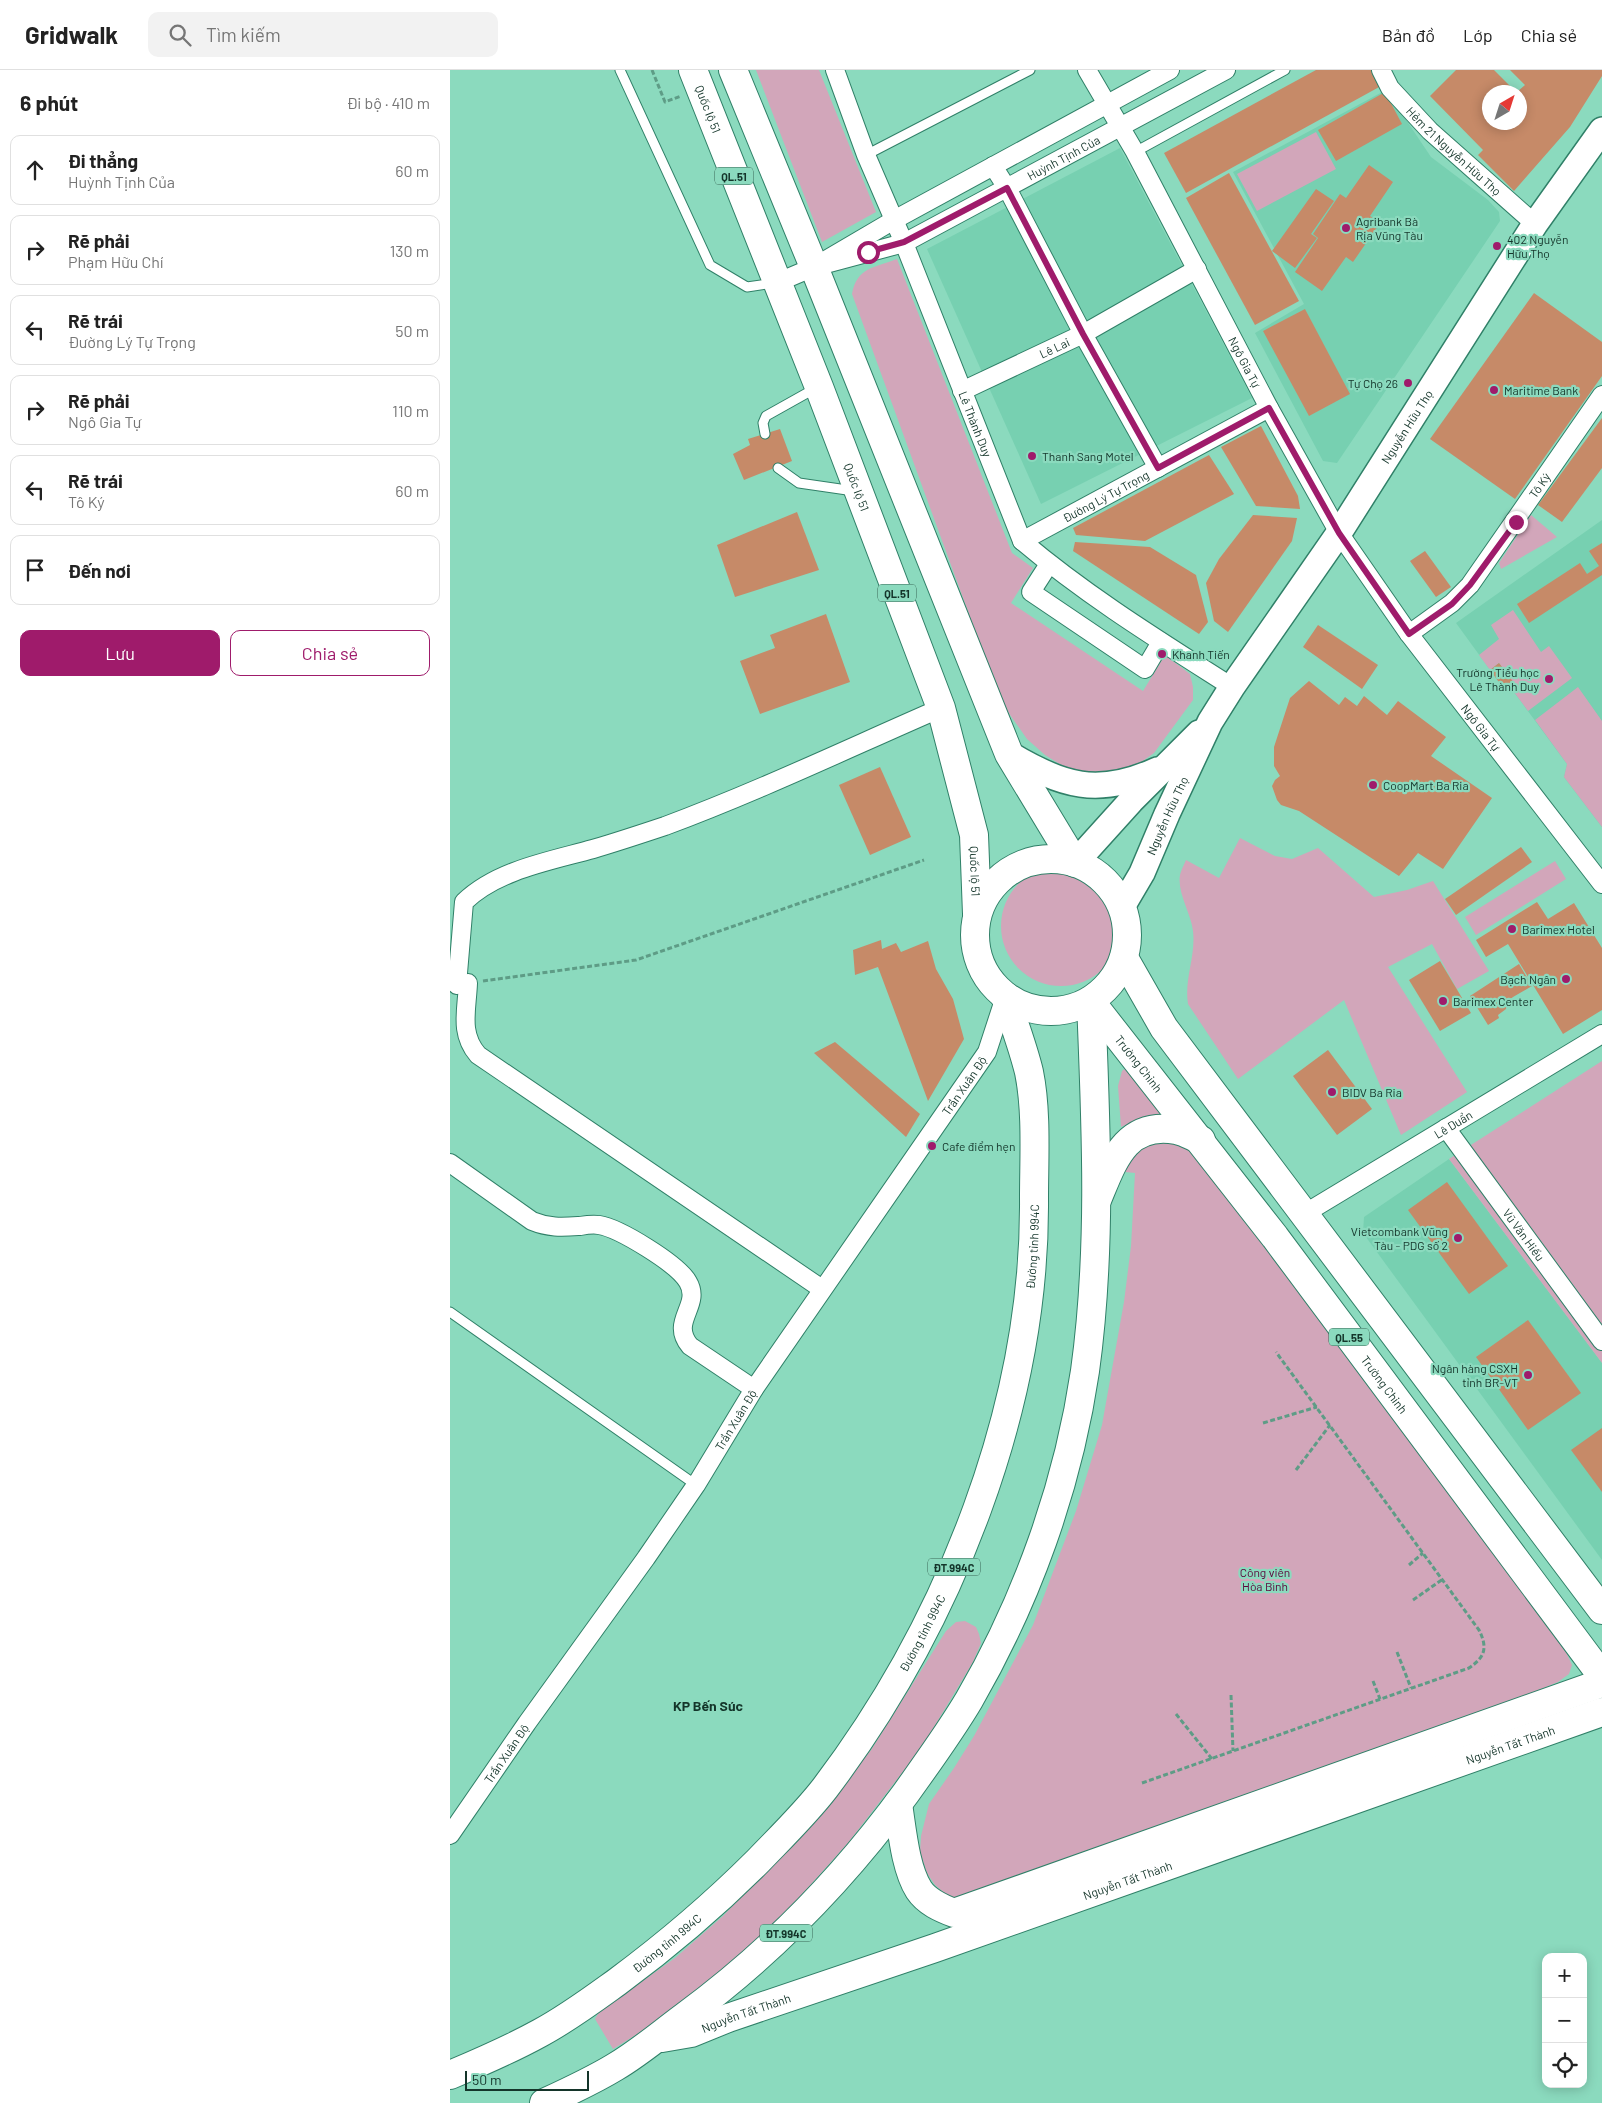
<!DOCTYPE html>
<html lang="vi">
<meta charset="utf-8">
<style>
:root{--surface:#fff;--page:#f2f2f2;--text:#222;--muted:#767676;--line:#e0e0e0;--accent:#9f1b6b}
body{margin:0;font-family:Barlow,sans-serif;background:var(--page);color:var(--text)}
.controls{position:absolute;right:15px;bottom:15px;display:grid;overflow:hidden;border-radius:10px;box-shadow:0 2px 12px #0003}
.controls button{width:45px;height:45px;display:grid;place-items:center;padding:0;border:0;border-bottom:1px solid var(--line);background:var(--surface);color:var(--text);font:25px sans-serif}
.compass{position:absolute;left:1032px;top:15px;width:45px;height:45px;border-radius:50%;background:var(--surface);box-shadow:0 2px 12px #0003;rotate:39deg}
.scale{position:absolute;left:15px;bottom:12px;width:124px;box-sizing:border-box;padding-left:5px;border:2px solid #14352a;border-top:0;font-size:14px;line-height:18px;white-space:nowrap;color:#14352a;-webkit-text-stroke:4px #8bdabe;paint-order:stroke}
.stop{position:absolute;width:15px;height:15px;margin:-11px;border:4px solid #9f1b6b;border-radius:50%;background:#fff}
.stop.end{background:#9f1b6b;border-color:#fff;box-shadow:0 1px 5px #0008}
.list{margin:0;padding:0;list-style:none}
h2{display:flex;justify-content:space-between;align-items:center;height:65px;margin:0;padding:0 20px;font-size:21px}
h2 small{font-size:16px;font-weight:400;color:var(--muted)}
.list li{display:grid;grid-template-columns:32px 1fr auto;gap:15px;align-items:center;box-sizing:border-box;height:70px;margin:0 10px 10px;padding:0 10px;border:1px solid var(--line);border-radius:10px}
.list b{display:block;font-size:19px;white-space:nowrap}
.list p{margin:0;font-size:16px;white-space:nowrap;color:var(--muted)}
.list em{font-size:16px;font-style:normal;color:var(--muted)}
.actions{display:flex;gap:10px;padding:15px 20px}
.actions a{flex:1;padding:11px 0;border:1px solid var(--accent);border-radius:10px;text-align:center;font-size:18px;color:var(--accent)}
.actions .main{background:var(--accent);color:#fff}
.icon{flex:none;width:28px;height:28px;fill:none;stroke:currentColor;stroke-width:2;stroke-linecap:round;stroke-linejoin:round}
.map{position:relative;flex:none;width:1152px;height:2033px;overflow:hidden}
header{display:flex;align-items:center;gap:30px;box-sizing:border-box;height:70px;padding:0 25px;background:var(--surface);border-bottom:1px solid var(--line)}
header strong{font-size:24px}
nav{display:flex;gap:28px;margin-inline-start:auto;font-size:18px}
.search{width:350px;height:45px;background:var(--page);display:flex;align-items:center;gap:12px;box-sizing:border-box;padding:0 18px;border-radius:10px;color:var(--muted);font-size:19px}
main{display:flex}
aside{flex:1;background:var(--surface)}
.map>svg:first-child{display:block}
.built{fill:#77d0b1}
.green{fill:#d2a6ba}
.building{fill:#c68a68}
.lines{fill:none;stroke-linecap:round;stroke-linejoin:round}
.lane-casing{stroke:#308068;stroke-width:11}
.street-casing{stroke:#308068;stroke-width:20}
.secondary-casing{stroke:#308068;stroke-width:28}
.primary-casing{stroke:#308068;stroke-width:30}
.highway-casing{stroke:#308068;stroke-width:30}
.path{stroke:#5e9c86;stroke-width:3;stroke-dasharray:5 2.5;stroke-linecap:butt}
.lane{stroke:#fff;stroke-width:9}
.street{stroke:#fff;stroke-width:18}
.secondary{stroke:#fff;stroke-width:25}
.primary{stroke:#fff;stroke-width:28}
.highway{stroke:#fff;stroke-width:28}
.route{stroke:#9f1b6b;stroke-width:6}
.poi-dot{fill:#9f1b6b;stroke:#8bdabe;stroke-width:2}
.labels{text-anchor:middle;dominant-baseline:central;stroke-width:4.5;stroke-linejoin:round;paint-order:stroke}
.shield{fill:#8bdabe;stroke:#386656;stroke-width:1}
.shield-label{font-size:11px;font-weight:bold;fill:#14352a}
.street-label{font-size:12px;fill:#14352a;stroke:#8bdabe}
.poi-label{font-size:12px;fill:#14352a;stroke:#8bdabe;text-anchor:start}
.park-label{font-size:12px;fill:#5b053a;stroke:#8bdabe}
.neighbourhood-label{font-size:14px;font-weight:bold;fill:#14352a;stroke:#8bdabe}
</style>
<header>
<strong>Gridwalk</strong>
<div class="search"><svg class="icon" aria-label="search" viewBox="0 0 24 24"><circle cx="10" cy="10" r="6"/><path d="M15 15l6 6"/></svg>Tìm kiếm</div>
<nav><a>Bản đồ</a><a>Lớp</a><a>Chia sẻ</a></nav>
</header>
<main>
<aside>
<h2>6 phút<small>Đi bộ · 410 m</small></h2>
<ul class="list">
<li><svg class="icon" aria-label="ahead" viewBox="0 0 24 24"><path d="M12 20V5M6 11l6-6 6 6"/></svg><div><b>Đi thẳng</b><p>Huỳnh Tịnh Của</p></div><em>60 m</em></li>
<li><svg class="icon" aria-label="right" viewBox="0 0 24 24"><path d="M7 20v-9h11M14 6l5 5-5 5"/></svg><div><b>Rẽ phải</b><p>Phạm Hữu Chí</p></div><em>130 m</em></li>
<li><svg class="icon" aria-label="left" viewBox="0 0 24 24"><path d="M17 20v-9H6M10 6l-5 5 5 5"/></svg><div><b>Rẽ trái</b><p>Đường Lý Tự Trọng</p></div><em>50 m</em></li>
<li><svg class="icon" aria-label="right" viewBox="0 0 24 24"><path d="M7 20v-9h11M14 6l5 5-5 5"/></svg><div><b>Rẽ phải</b><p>Ngô Gia Tự</p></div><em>110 m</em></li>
<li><svg class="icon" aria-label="left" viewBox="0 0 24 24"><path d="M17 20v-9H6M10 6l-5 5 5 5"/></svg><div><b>Rẽ trái</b><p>Tô Ký</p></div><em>60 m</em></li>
<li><svg class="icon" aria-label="arrive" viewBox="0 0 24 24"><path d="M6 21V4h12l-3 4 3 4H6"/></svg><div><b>Đến nơi</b></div></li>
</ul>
<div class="actions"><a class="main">Lưu</a><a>Chia sẻ</a></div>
</aside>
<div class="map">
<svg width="1152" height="2033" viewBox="0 0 1152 2033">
<rect width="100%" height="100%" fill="#8bdabe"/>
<g class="built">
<polygon points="936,20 981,87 1038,130 1049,142 1050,151 887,393 873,391 805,263 854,234 783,102"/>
<polygon points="670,78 802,328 591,434 477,179"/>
<polygon points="1152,450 1152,757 1114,707 1117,694 1061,618 1054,619 1006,553"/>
<polygon points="999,1089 1152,1293 1152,1490 913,1163 914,1147"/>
</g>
<g class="green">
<polygon points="306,0 369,0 426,142 372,172"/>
<polygon points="866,62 886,99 807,141 787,104"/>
<path d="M447 189 562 483 583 498 561 533 693 621 715 585 740 604 743 617V630L704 683 683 698 667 702 630 705 613 696 595 685 577 669 551 632 402 224C407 197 424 198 447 189Z"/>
<polygon points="1081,445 1107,467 1051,499 1049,493"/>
<polygon points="1063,540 1091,582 1099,576 1122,608 1078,641 1061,618 1054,619 1063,613 1049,593 1040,600 1029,585 1049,569 1041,555"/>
<polygon points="1128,617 1152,651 1152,757 1114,707 1117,694 1085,650"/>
<path d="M790 768 825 786 842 789 868 778 924 827 957 820 983 811 1039 901 1007 919 982 874 938 897 1017 1022 951 1065 894 930 788 1009 738 934C734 909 746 886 743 861 741 843 727 823 730 805 731 800 734 795 736 790L769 808Z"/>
<polygon points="1105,791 1116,809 1026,865 1015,847"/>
<circle cx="611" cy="856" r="60"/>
<polygon points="1152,991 1152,1293 999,1089"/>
<polygon points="677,997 721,1043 691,1048 671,1057 668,1016 672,1001"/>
<polygon points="734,1066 1111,1571 1122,1595 1119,1604 1108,1612 1011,1653 515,1828 499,1827 485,1815 477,1803 470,1782 471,1766 479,1734 504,1698 524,1666 583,1555 626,1441 652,1355 674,1232 681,1176 685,1103 675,1102 684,1076"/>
<polygon points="515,1551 526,1557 529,1564 531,1573 523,1592 472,1677 398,1773 338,1840 292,1888 194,1960 163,1979 145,1949 149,1942 225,1888 273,1846 356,1760 421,1680 496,1561 506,1552"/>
</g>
<g class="building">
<polygon points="866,0 923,0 931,16 736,123 714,83"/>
<polygon points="1006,0 1044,0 1066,22 1040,22 1040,52 1070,52 1070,22 1067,22 1075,15 1060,0 1152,0 1152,6 1120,57 1064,121 1028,85 1033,80 980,26"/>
<polygon points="935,22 952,54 886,91 868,60"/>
<polygon points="919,95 943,112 920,146 930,153 903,192 896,187 872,221 845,202 868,168 863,164 890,124 896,128"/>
<polygon points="779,103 849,231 805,255 736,128"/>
<polygon points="866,119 884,131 861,164 867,168 845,198 822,181"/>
<polygon points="1084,223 1152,272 1152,306 1065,429 980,369"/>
<polygon points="855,239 900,324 859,346 813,261"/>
<polygon points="1152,348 1152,398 1112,452 1088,435"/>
<polygon points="811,356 848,426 850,439 806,436 771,377"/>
<polygon points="330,359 342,391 294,410 283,384 300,375 298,369"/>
<polygon points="759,385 784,424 695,471 626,465 623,458"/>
<polygon points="347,442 369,500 285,527 267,475"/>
<polygon points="803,445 847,448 842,471 778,562 764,551 756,513 769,489"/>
<polygon points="625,472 700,477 746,505 758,552 749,564 623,481"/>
<polygon points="1152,473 1152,505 1079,553 1067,534 1130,493 1137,504 1149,496 1139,481"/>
<polygon points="975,481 1001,517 986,527 960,491"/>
<polygon points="376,544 400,612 310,644 290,591 325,578 320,565"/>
<polygon points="868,555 928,595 912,619 853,577"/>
<polygon points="1049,593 1064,613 1054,619 1040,600"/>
<polygon points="859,611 889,635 895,627 907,636 914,626 937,645 948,631 996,667 981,686 1042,728 993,799 968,783 949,806 849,741 831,735 827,730 822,716 825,710 830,706 824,696 824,677 840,628"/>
<polygon points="430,697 461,767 420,785 389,715"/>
<polygon points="1071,777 1082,792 1006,845 995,829"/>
<polygon points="1087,832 1098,849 1124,833 1152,878 1152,940 1113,964 1058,874 1036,887 1026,870"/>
<polygon points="431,870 432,879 446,873 451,882 478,871 486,899 503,929 514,969 478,1031 428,897 405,905 403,880"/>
<polygon points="990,891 1021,943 990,961 959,910"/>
<polygon points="1069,894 1082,916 1063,927 1057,933 1056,939 1048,945 1049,948 1038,955 1020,926"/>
<polygon points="385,972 470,1044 456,1067 364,983"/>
<polygon points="878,980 922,1039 887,1065 843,1006"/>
<polygon points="997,1112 1058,1196 1019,1224 958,1140"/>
<polygon points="1078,1250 1131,1323 1078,1360 1026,1287"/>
<polygon points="1152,1358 1152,1422 1121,1380"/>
</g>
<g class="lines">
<defs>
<g id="lane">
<polyline points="170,0 260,195 297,217 324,213"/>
<polyline points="685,82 835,0"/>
<polyline points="416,85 580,0"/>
<polyline points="315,364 313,353 316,346 366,318"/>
<polyline points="328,398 349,413 404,421"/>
<polyline points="0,1242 246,1415"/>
</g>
<g id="street">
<path id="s1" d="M385 0 416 85 454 173 572 471C637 526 710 571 782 617"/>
<path id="s2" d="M637 0 685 82 819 338 889 463 959 564 1152 814"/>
<path id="s3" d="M931 0 940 18 980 61 1085 154"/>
<polyline points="543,96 557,118 633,264 708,398"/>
<path id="s4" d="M364 197 454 173 776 0"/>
<polyline points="326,213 364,197 444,150 720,0"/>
<path id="s5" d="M512 321 633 264 747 199"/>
<path id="s6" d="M572 471 819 338"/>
<polyline points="599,494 581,522 695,599 711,572"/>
<path id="s7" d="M959 564 1002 533 1020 515 1152 325"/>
<path d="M18 913C17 940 9 963 28 985L372 1219"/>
<path d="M7 915 14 832C47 800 100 791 143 779 167 772 191 764 215 756 309 721 399 678 491 638"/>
<path id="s8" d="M996 1058 1152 1271"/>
<path d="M0 1093 82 1151C99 1158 112 1157 130 1156 136 1155 143 1154 149 1155 169 1158 228 1194 238 1212 252 1236 219 1251 240 1276L304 1319"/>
<path id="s9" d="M854 1144 1152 964"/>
<path id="s10" d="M0 1765 77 1653 196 1488 246 1415 304 1319 537 982 555 927"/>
</g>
<g id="secondary">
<path d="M559 684C612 716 648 727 707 700"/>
<polyline points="625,793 681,731 749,663"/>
<path id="s11" d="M672 837 692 803 717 744 760 652 782 617 889 463 1085 154 1152 60"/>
</g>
<g id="primary">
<path d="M448 1734C452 1759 455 1798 469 1820 477 1832 491 1838 504 1843L1152 1613"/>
<path id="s12" d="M212 1968 241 1963 278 1948 485 1878 1152 1642"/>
<path id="s13" d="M0 2005C31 1992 61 1979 90 1963 118 1948 142 1930 167 1912 217 1875 264 1835 308 1791 331 1767 355 1744 375 1718 500 1553 586 1336 584 1128 584 1088 587 1041 579 1002 573 977 563 951 555 926"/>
<path d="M94 2033C118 2022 142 2011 165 1997 189 1983 211 1964 234 1947 320 1884 393 1809 456 1723 478 1692 500 1662 519 1630 577 1530 618 1416 635 1301 652 1179 646 1055 641 932"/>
</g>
<g id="highway">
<path id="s14" d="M243 0 369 317 491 638 524 765 527 844"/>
<polyline points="283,0 364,197 559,684 625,793"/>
<circle cx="601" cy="865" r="76"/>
<polyline points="674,888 714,958 1152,1540"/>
<path id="s15" d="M641 932 825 1167 1152 1606"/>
<path d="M647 1130C663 1092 675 1051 726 1060 734 1061 743 1067 751 1070"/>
</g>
</defs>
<use href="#lane" class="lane-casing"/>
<use href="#street" class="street-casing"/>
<use href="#secondary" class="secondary-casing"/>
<use href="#primary" class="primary-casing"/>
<use href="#highway" class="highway-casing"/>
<g class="path">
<polyline points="202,0 215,32 231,26"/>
<polyline points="33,911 186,890 474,790"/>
<polyline points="813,1353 867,1337"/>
<polyline points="846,1400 880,1355"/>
<polyline points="959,1495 973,1483"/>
<polyline points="963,1530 993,1509"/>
<polyline points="947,1582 961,1618"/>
<polyline points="923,1611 930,1629"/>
<polyline points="781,1625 783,1681"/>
<polyline points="726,1644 762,1689"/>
<path d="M692 1713 1019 1598C1035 1587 1038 1578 1029 1560L826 1282"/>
</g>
<use href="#lane" class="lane"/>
<use href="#street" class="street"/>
<use href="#secondary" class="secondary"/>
<use href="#primary" class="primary"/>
<use href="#highway" class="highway"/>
</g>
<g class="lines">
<polyline class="route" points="418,182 454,172 557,118 633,264 708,398 819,338 889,463 959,564 1002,534 1020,515 1066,452"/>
</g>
<g class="poi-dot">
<circle cx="896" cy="158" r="5"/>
<circle cx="1047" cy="176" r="5"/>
<circle cx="958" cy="313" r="5"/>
<circle cx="1044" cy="320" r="5"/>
<circle cx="582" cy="386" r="5"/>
<circle cx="712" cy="584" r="5"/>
<circle cx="1099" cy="609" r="5"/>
<circle cx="923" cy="715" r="5"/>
<circle cx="1062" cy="859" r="5"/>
<circle cx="1116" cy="909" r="5"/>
<circle cx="993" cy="931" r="5"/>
<circle cx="882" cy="1022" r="5"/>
<circle cx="482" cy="1076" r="5"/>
<circle cx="1008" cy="1168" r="5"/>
<circle cx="1078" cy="1305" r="5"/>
</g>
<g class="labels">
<g class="shield">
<rect x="265" y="97.5" width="38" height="17" rx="4"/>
<rect x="428" y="514.5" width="38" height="17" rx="4"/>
<rect x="879" y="1258.5" width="40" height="17" rx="4"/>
<rect x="478" y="1488.5" width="52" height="17" rx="4"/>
<rect x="310" y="1854.5" width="52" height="17" rx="4"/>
</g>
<g class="shield-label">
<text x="284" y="106">QL.51</text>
<text x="447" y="523">QL.51</text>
<text x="899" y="1267">QL.55</text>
<text x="504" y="1497">ĐT.994C</text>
<text x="336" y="1863">ĐT.994C</text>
</g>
<g class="street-label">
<text stroke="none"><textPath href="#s14" startOffset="42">Quốc lộ 51</textPath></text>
<text stroke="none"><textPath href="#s3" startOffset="110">Hẻm 21 Nguyễn Hữu Thọ</textPath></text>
<text stroke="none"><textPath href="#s4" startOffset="274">Huỳnh Tịnh Của</textPath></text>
<text stroke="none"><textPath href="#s5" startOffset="102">Lê Lai</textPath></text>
<text stroke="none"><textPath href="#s2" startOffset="332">Ngô Gia Tự</textPath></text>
<text stroke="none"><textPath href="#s1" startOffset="381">Lê Thành Duy</textPath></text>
<text stroke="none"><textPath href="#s11" startOffset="560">Nguyễn Hữu Thọ</textPath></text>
<text stroke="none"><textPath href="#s14" startOffset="448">Quốc lộ 51</textPath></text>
<text stroke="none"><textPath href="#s7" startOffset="200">Tô Ký</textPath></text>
<text stroke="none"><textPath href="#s6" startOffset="95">Đường Lý Tự Trọng</textPath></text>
<text stroke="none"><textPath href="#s2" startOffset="768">Ngô Gia Tự</textPath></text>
<text stroke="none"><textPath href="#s11" startOffset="102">Nguyễn Hữu Thọ</textPath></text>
<text stroke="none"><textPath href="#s14" startOffset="852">Quốc lộ 51</textPath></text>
<text stroke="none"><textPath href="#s15" startOffset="78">Trường Chinh</textPath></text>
<text stroke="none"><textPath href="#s10" startOffset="909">Trần Xuân Độ</textPath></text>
<text stroke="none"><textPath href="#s9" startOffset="174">Lê Duẩn</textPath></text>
<text stroke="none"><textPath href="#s8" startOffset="132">Vũ Văn Hiếu</textPath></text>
<text stroke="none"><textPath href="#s13" startOffset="1065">Đường tỉnh 994C</textPath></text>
<text stroke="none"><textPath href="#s15" startOffset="482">Trường Chinh</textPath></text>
<text stroke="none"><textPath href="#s10" startOffset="504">Trần Xuân Độ</textPath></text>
<text stroke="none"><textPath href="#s13" startOffset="660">Đường tỉnh 994C</textPath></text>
<text stroke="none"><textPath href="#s12" startOffset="898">Nguyễn Tất Thành</textPath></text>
<text stroke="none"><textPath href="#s10" startOffset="99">Trần Xuân Độ</textPath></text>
<text stroke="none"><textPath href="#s12" startOffset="492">Nguyễn Tất Thành</textPath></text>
<text stroke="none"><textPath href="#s13" startOffset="255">Đường tỉnh 994C</textPath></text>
<text stroke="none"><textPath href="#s12" startOffset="88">Nguyễn Tất Thành</textPath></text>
</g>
<g class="poi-label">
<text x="906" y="151">Agribank Bà<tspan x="906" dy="14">Rịa Vũng Tàu</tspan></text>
<text x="1057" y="169">402 Nguyễn<tspan x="1057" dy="14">Hữu Thọ</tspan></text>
<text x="948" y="313" text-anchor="end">Tự Chọ 26</text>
<text x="1054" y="320">Maritime Bank</text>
<text x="592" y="386">Thanh Sang Motel</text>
<text x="722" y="584">Khanh Tiến</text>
<text x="1089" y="602" text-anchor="end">Trường Tiểu học<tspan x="1089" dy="14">Lê Thành Duy</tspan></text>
<text x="933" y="715">CoopMart Ba Ria</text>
<text x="1072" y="859">Barimex Hotel</text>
<text x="1106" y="909" text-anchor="end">Bạch Ngân</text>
<text x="1003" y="931">Barimex Center</text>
<text x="892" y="1022">BIDV Ba Ria</text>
<text x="492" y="1076">Cafe điểm hẹn</text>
<text x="998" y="1161" text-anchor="end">Vietcombank Vũng<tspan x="998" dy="14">Tàu - PDG số 2</tspan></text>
<text x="1068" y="1298" text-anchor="end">Ngân hàng CSXH<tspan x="1068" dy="14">tỉnh BR-VT</tspan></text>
</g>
<g class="park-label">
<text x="815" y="1502">Công viên<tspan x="815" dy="14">Hòa Bình</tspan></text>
</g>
<g class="neighbourhood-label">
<text x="258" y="1635">KP Bến Súc</text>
</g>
</g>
</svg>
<div class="controls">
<button>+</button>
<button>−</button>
<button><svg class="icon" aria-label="locate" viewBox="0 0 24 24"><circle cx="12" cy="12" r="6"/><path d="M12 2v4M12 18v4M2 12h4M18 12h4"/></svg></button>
</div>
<svg class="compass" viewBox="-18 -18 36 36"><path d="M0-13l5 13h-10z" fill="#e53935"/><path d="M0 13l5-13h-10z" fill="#767676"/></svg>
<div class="scale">50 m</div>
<div class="stop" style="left:418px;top:182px"></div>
<div class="stop end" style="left:1066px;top:452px"></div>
</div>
</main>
